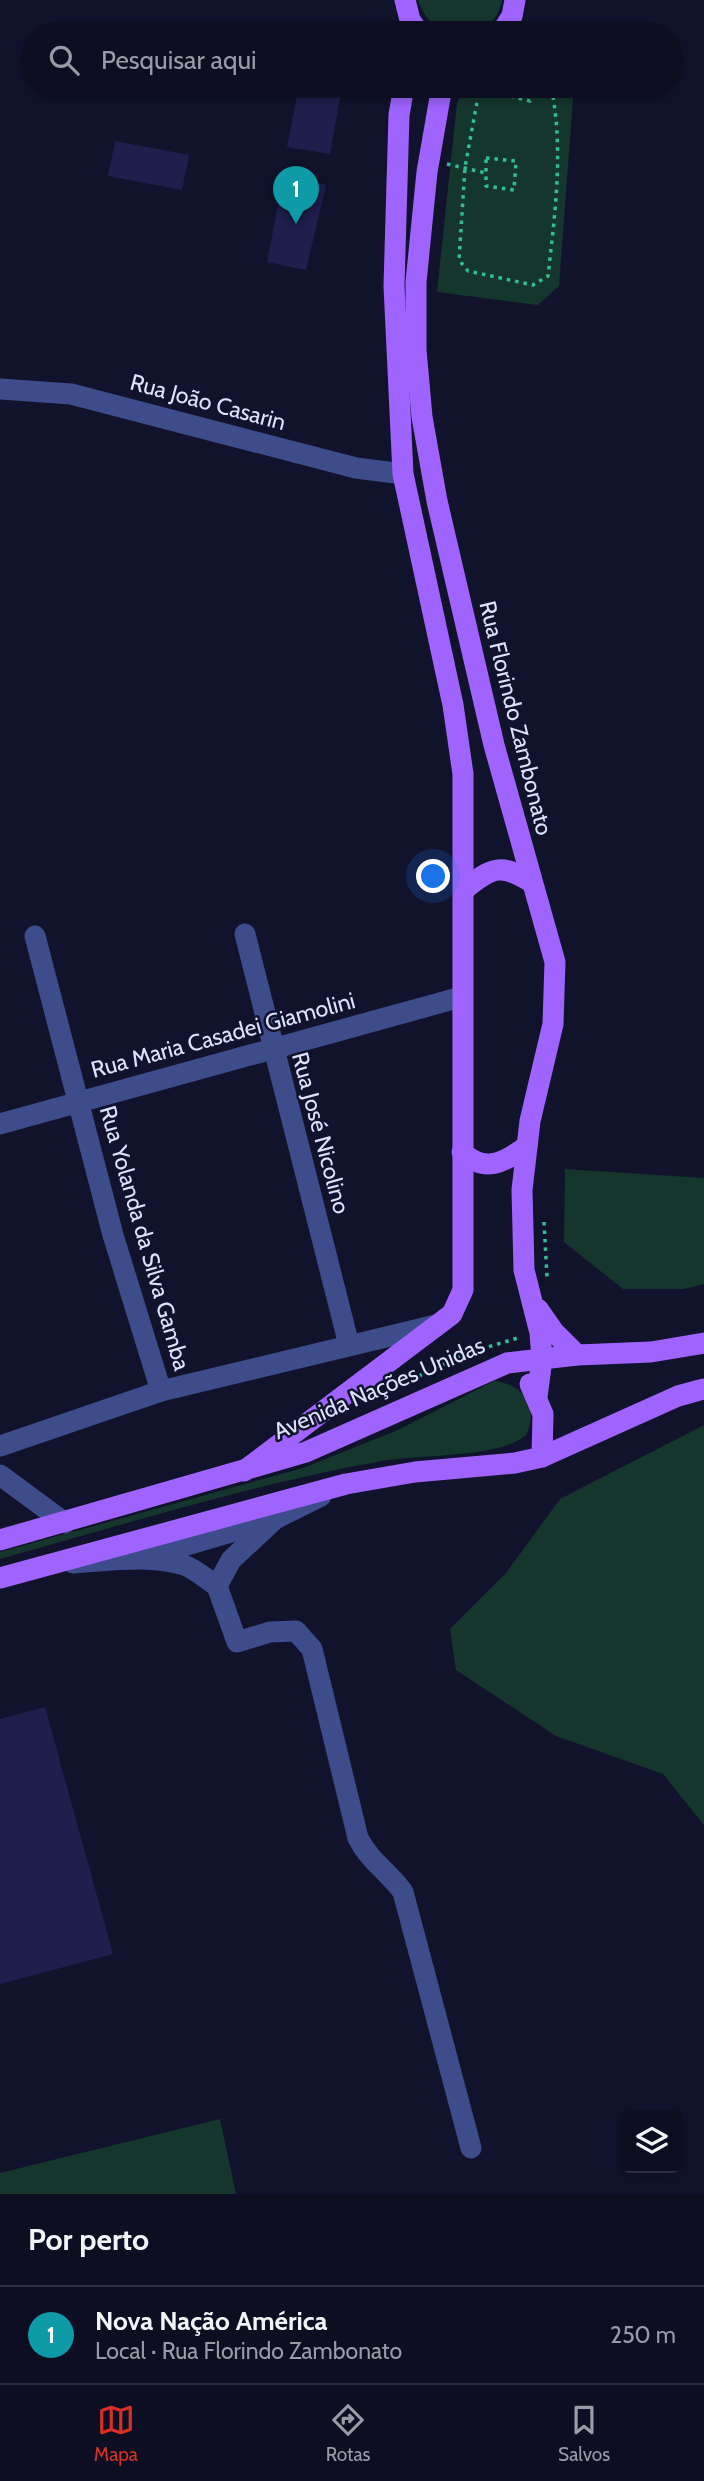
<!DOCTYPE html>
<html lang="pt">
<meta charset="utf-8">
<style>
:root{--surface:#0d0e21;--page:#1b1c2e;--text:#f1f3f6;--muted:#9a9ca5;--line:#2d2e3f;--accent:#d93025}
body{margin:0;font-family:Cabin,sans-serif;background:var(--page);color:var(--text)}
.controls{position:absolute;right:21px;bottom:21px;display:grid;overflow:hidden;border-radius:10px;box-shadow:0 4px 10px #0003}
.controls button{width:63px;height:63px;display:grid;place-items:center;padding:0;border:0;border-bottom:2px solid var(--line);background:var(--surface);color:var(--text);font:35px sans-serif}
.you{position:absolute;left:434px;top:877px;width:24px;height:24px;margin:-18px;border:5px solid #fff;border-radius:50%;background:#1a73e8;box-shadow:0 0 0 10px #1a73e833}
.badge{display:grid;place-items:center;width:46px;height:46px;border-radius:50%;background:var(--accent);color:#fff;font-size:23px;font-weight:700}
.pin{position:absolute;translate:-50% -58px;filter:drop-shadow(0 2px 4px #0008)}
.pin::after{content:'';position:absolute;top:37px;width:24px;height:21px;background:inherit;clip-path:polygon(0 0,100% 0,50% 100%)}
.list{margin:0;padding:0;list-style:none}
h2{display:flex;justify-content:space-between;align-items:center;height:91px;margin:0;padding:0 28px;font-size:30px}
h2 small{font-size:23px;font-weight:400;color:var(--muted)}
.list li{display:grid;grid-template-columns:46px 1fr auto;gap:21px;align-items:center;box-sizing:border-box;height:98px;padding:0 28px;border-top:2px solid var(--line)}
.list b{display:block;font-size:26px;white-space:nowrap}
.list p{margin:0;font-size:23px;white-space:nowrap;color:var(--muted)}
.list em{font-size:23px;font-style:normal;color:var(--muted)}
.icon{flex:none;width:38px;height:38px;fill:none;stroke:currentColor;stroke-width:2;stroke-linecap:round;stroke-linejoin:round}
.map{position:relative;flex:none;width:704px;height:2194px;overflow:hidden}
.search{position:absolute;background:var(--surface);box-shadow:0 4px 10px #0003;left:21px;right:21px;top:21px;height:77px;display:flex;align-items:center;gap:18px;box-sizing:border-box;padding:0 24px;border-radius:38px;color:var(--muted);font-size:26px}
.sheet{height:189px;background:var(--surface)}
nav{display:flex;justify-content:space-around;align-items:center;box-sizing:border-box;height:98px;border-top:2px solid var(--line);background:var(--surface);font-size:19px;color:var(--muted)}
nav a{display:grid;justify-items:center;gap:4px}
nav .on{color:var(--accent)}
.map>svg:first-child{display:block}
.green{fill:#14362d}
.building{fill:#1e1f4d}
.lines{fill:none;stroke-linecap:round;stroke-linejoin:round}
.path{stroke:#32be94;stroke-width:3.5;stroke-dasharray:3.5 5;stroke-linecap:butt}
.minor{stroke:#3d4c8a;stroke-width:21}
.major{stroke:#a064fe;stroke-width:21}
.labels{text-anchor:middle;dominant-baseline:central;stroke-width:5;stroke-linejoin:round;paint-order:stroke}
.street-label{font-size:23px;fill:#dce1ff;stroke:#11132c}
</style>
<div class="map">
<svg width="704" height="2194" viewBox="0 0 704 2194">
<rect width="100%" height="100%" fill="#11132c"/>
<g class="green">
<path d="M418 0H502C492 48 432 45 418 0Z"/>
<polygon points="464,86 574,86 559,286 538,305 437,292 457,103"/>
<polygon points="565,1169 704,1178 704,1284 684,1289 623,1289 564,1242"/>
<path d="M494 1381C523 1384 540 1407 526 1435 501 1458 419 1454 382 1461 253 1484 126 1524 0 1559V1552L303 1468 398 1430Z"/>
<polygon points="704,1425 704,1825 663,1774 556,1736 456,1670 450,1629 506,1573 560,1499"/>
<polygon points="220,2119 236,2194 0,2194 0,2173"/>
</g>
<g class="building">
<polygon points="299,86 342,86 330,154 287,147"/>
<polygon points="115,141 189,155 182,190 108,176"/>
<polygon points="284,174 326,185 306,270 267,262"/>
<polygon points="45,1707 113,1954 0,1984 0,1719"/>
</g>
<g class="lines">
<g class="path">
<path d="M480 86 465 167 459 260 468 271 533 285 548 276C555 213 564 149 551 86"/>
<polyline points="504,86 502,94 530,101 533,86"/>
<polygon points="486,158 516,161 514,190 486,186"/>
<polyline points="447,164 486,173"/>
<polyline points="544,1222 547,1277"/>
<polyline points="380,1394 468,1353 521,1337"/>
</g>
<g class="minor">
<polyline points="0,389 71,394 356,468 403,474"/>
<polyline points="245,934 349,1345"/>
<polyline points="35,936 113,1235 161,1391"/>
<polyline points="0,1124 461,997"/>
<polyline points="0,1446 161,1391 436,1325"/>
<polyline points="0,1475 65,1523"/>
<polyline points="150,1556 275,1519 321,1496"/>
<path d="M73 1563C108 1561 149 1554 184 1565 195 1569 206 1579 217 1586L231 1560 275 1519"/>
<path d="M217 1586 237 1642 270 1632 296 1631 312 1649 358 1838C370 1862 388 1871 403 1892L471 2148"/>
</g>
<g class="major">
<polyline points="405,0 410,20 419,33"/>
<polyline points="501,33 512,16 515,0"/>
<polyline points="442,86 427,172 416,282 416,350 422,417 437,501 494,745 555,962 553,1024 530,1121 522,1190 524,1270 540,1333 542,1359 537,1397"/>
<path d="M465 889C492 867 501 863 531 882"/>
<path d="M462 1152C485 1174 505 1162 527 1146"/>
<polyline points="538,1309 554,1332 577,1355"/>
<polyline points="530,1384 543,1414 542,1457"/>
<polyline points="244,1471 452,1314 463,1290 463,774 453,705 403,474 394,286 399,115 404,86"/>
<polyline points="0,1540 306,1452 507,1363 577,1355 651,1352 704,1343"/>
<polyline points="0,1578 346,1484 415,1472 515,1463 542,1457 678,1396 704,1389"/>
</g>
</g>
<g class="labels">
<g class="street-label">
<text transform="translate(208 402) rotate(15)">Rua João Casarin</text>
<text transform="translate(516 718) rotate(76)">Rua Florindo Zambonato</text>
<text transform="translate(223 1035) rotate(-15)">Rua Maria Casadei Giamolini</text>
<text transform="translate(321 1133) rotate(75)">Rua José Nicolino</text>
<text transform="translate(145 1238) rotate(74)">Rua Yolanda da Silva Gamba</text>
<text transform="translate(379 1388) rotate(-23)">Avenida Nações Unidas</text>
</g>
</g>
</svg>
<div class="controls">
<button><svg class="icon" aria-label="layers" viewBox="0 0 24 24"><path d="M12 4l9 5-9 5-9-5zM3 14l9 5 9-5"/></svg></button>
</div>
<div class="you"></div>
<div class="pin badge" style="left:296px;top:224px;background:#0f9aa8">1</div>
<div class="search"><svg class="icon" aria-label="search" viewBox="0 0 24 24"><circle cx="10" cy="10" r="6"/><path d="M15 15l6 6"/></svg>Pesquisar aqui</div>
</div>
<section class="sheet">
<h2>Por perto<small></small></h2>
<ul class="list">
<li><span class="badge" style="background:#0f9aa8">1</span><div><b>Nova Nação América</b><p>Local · Rua Florindo Zambonato</p></div><em>250 m</em></li>
</ul>
</section>
<nav>
<a class="on"><svg class="icon" aria-label="map" viewBox="0 0 24 24"><path d="M3 6l6-2 6 2 6-2v14l-6 2-6-2-6 2zM9 4v14M15 6v14"/></svg>Mapa</a>
<a><svg class="icon" aria-label="directions" viewBox="0 0 24 24"><path d="M12 3l9 9-9 9-9-9zM9 14v-3h6M13 9l2 2-2 2"/></svg>Rotas</a>
<a><svg class="icon" aria-label="saved" viewBox="0 0 24 24"><path d="M7 4h10v16l-5-4-5 4z"/></svg>Salvos</a>
</nav>
